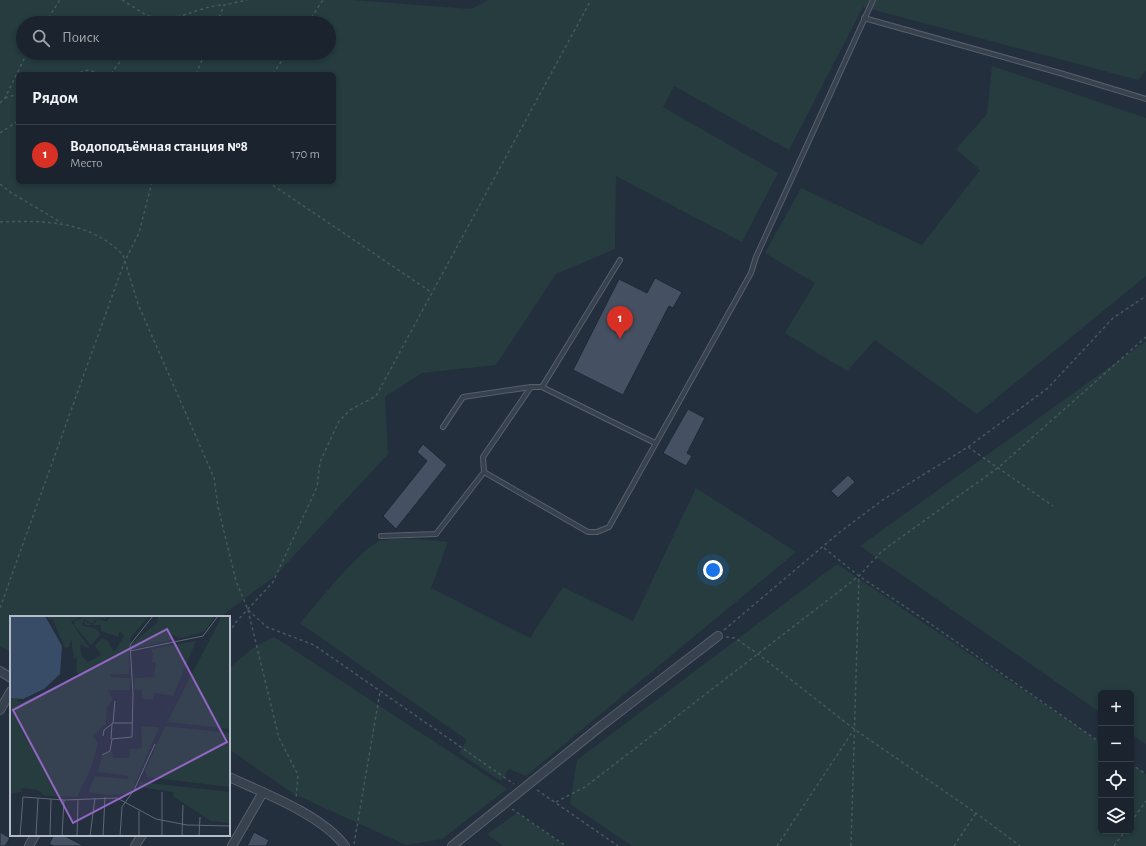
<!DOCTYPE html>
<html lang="ru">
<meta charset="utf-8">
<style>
:root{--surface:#1b232e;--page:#282f3a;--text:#f1f3f6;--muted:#a0a4aa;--line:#39404a;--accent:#d93025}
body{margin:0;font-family:"Alegreya Sans",sans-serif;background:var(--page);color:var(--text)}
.controls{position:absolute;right:12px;bottom:12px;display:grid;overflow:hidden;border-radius:6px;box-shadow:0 2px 6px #0003}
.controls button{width:36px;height:36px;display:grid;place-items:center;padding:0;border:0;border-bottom:1px solid var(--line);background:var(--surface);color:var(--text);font:20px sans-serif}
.you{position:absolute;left:713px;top:570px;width:14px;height:14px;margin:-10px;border:3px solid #fff;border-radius:50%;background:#1a73e8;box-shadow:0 0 0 6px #1a73e833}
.badge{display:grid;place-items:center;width:26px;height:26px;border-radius:50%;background:var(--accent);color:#fff;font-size:13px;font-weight:700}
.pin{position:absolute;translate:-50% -33px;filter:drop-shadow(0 1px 2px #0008)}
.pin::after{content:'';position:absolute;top:21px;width:14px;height:12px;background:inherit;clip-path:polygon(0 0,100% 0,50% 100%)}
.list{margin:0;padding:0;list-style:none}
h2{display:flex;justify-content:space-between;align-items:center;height:52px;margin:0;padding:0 16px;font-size:17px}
h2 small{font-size:13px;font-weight:400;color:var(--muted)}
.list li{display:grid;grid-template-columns:26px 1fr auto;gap:12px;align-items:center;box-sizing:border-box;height:60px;padding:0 16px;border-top:1px solid var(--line)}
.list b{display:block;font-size:15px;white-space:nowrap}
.list p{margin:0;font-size:13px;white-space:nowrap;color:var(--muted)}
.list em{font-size:13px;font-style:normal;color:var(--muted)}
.icon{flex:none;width:22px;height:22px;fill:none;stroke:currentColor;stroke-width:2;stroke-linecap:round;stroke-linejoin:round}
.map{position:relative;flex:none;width:1146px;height:846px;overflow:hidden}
.search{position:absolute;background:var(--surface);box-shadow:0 2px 6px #0003;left:16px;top:16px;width:320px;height:44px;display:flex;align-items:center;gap:10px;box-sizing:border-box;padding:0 14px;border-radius:22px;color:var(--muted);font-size:15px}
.panel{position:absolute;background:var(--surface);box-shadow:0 2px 6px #0003;left:16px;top:72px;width:320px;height:112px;border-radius:6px}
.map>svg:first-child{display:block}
.green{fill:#263c3f;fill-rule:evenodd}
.building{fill:#455162;stroke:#1f2835}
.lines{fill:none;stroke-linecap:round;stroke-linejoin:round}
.service-casing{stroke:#565f6c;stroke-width:6}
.minor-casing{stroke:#565f6c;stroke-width:10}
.path{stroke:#44595c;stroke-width:1.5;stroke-dasharray:3 3;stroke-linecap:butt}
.service{stroke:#38414e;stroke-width:4}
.minor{stroke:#38414e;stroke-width:8}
.inset-road{fill:none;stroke:#5e6776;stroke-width:1}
.view{fill:#9266c3;fill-opacity:0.15;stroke:#9266c3;stroke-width:2}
.inset-edge{fill:none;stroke:#b4bcc9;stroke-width:2}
</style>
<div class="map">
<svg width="1146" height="846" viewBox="0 0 1146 846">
<rect width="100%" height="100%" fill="#242f3e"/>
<g class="green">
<path d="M0 0H353L471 9 488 0H1146V70L1138 80 863 7 789 150 674 86 663 107 778 173 742 242 616 176 615 249 556 274 496 365 422 373 385 397 388 454 275 576 220 617H11V652L0 646ZM23 23H329V53H23ZM18 74H334V182H18Z"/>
<polygon points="992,66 1146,118 1146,276 977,414 875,340 847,371 785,333 815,283 765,253 801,188 922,245 980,170 956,149 987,114"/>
<polygon points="1146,341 1146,744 1131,734 1131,693 1101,693 1101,713 860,546"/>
<path d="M696 488 796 552 526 776 509 769 501 781 459 753 467 740 300 623C317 604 357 552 378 542 392 536 432 540 448 542L431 588 530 638 563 587 633 621Z"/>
<polygon points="837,564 1101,743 1101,831 1131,831 1131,764 1146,774 1146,846 632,846 570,804 577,760"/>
<polygon points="274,637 507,789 442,839 406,845 292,793 229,749 229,668 253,648"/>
<polygon points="517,813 565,846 503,846 487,834"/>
</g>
<g class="building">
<polygon points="655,278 682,292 673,308 669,306 623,395 573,370 619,279 647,293"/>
<polygon points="688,409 705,418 687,453 692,456 686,466 663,453"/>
<polygon points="423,444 447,465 396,529 383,516 427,461 417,452"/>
<polygon points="848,475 855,482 838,498 831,491"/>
<polygon points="0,832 10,838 5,846 0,846"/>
<polygon points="254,832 269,840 266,846 247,846"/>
<polygon points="54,835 63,835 84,846 54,846 49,844"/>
</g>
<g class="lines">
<defs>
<g id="service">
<polyline points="864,18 1060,73 1146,99"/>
<polyline points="620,260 542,387 655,443"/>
<polyline points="443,427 463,397 531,387 542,387"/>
<polyline points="484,472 483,457 531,387"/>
<polyline points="381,536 436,534 484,472 588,532 597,532 609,527 751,273 756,257 873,0"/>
</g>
<g id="minor">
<polyline points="0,671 11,678"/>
<polyline points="0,710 11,691"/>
<path d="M229 777C264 793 322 815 345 846"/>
<polyline points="29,846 35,835"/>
<polyline points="135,846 142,835"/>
<polyline points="232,846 263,792"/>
<polyline points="452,846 601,726 718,636"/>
</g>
</defs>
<use href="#service" class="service-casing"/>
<use href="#minor" class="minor-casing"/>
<g class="path">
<path d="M122 0C131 5 142 14 152 17 176 24 200 5 224 5"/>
<polyline points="45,23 60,0"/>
<polyline points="147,23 151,17"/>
<polyline points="217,23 224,5 247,0"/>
<polyline points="308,23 323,0"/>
<polyline points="74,74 88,70 103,74"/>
<polyline points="111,74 126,53"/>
<polyline points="196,74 205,53"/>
<polyline points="273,74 287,53"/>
<polyline points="5,98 18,94"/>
<polyline points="0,103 5,98 27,53"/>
<polyline points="0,133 18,121"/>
<polyline points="268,182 431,292"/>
<polyline points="0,184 10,192 62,223"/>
<path d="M0 222C44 220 91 221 123 255L138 304 214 478 218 507 236 581 248 610 267 627 314 645 514 784"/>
<polyline points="968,447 1053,506"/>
<polyline points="824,548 859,576 925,620 1101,743"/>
<polyline points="0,608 124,263 139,233 152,182"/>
<polyline points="248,610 279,738 298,775 296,798"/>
<polyline points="724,630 840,532 884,499 968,447 1048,388 1113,318 1146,296"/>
<polyline points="229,633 236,622 273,582 317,487 320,462 339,421 350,410 376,396 591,0"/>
<polyline points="726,637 735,638 758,654 854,729 976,813 1020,846"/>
<polyline points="1131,764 1146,774"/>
<polyline points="537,790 618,846"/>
<polyline points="556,802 585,787 859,576 882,551 999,467 1146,337"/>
<polyline points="512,809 566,846"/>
<polyline points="1131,822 1146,801"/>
<polyline points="354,844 380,692"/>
<polyline points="777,846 853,731"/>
<polyline points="851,846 859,576"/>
<polyline points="954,846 976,813"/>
<polyline points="1114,846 1125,831"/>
</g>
<use href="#service" class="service"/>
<use href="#minor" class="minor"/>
</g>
<g transform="translate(10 616)">
<rect width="220" height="220" fill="#242f3e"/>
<path d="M38 0H72L61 6 80 33 70 28 71 39 78 46 91 39 85 30 92 22 98 25 104 36 114 20 110 15 108 21 91 15V9H75L74 4 82 9 85 7 87 3 82 8 74 3 72 9 87 13 90 19 81 29 64 9 65 5 75 0H98L96 3 87 2 97 6 100 0H139L120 22 121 28 147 7 148 0H205L195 15 190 17 171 22 162 19 161 24 119 34V58H100V61L120 62V74H98L103 84 97 91 96 108 83 120 88 127 81 152 67 181 35 180 28 174 12 172 11 176 0 178V82L7 83 10 87 67 62 69 59 66 55 67 43 64 42 61 23 59 31 55 32 43 4 37 2ZM212 0H220V113L157 106ZM186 25 163 80 145 77 143 84 132 83V74H124V62L144 61 146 47 142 46 143 39 141 33ZM131 110 149 111 122 175 118 178 99 179 80 177 79 174 85 160 118 163V160L88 156 92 140 97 137 102 135 103 142H119L120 133 132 132ZM155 110 220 117V171L137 161 135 155ZM130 166 220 176V207L201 205 164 181 163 176 128 171Z" fill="#263c3f"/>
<path d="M0 0H35L52 30 50 58 34 73 13 83 0 82Z" fill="#394c67"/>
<path class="inset-road" d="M120 35 193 20 208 0M105 85 103 107H122M93 120 94 114 103 107M101 123 102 108M92 139 100 135 102 123 122 121 123 77 120 29 143 0M129 195V220M10 220 13 181 54 184 107 182 146 203 177 209 220 210M26 220 28 182M40 220 41 183M52 220 54 184M67 220 68 184M80 220 85 182M93 220 95 181M110 220 112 191 124 174 145 128M152 220V176M172 220 173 189M189 220 190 201"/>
<path class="view" d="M157 13 217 126 63 207 3 94Z"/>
<rect width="220" height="220" class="inset-edge"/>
</g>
</svg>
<div class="controls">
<button>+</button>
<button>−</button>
<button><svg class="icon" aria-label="locate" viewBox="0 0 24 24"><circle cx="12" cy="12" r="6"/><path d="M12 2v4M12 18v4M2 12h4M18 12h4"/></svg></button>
<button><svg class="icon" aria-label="layers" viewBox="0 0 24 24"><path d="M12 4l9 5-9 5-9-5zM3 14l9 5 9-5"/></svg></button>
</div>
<div class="you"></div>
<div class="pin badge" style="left:620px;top:339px">1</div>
<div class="search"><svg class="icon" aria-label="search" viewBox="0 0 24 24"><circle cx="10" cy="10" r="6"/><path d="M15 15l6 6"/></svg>Поиск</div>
<section class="panel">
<h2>Рядом<small></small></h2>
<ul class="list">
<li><span class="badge">1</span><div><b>Водоподъёмная станция №8</b><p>Место</p></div><em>170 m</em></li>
</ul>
</section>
</div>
